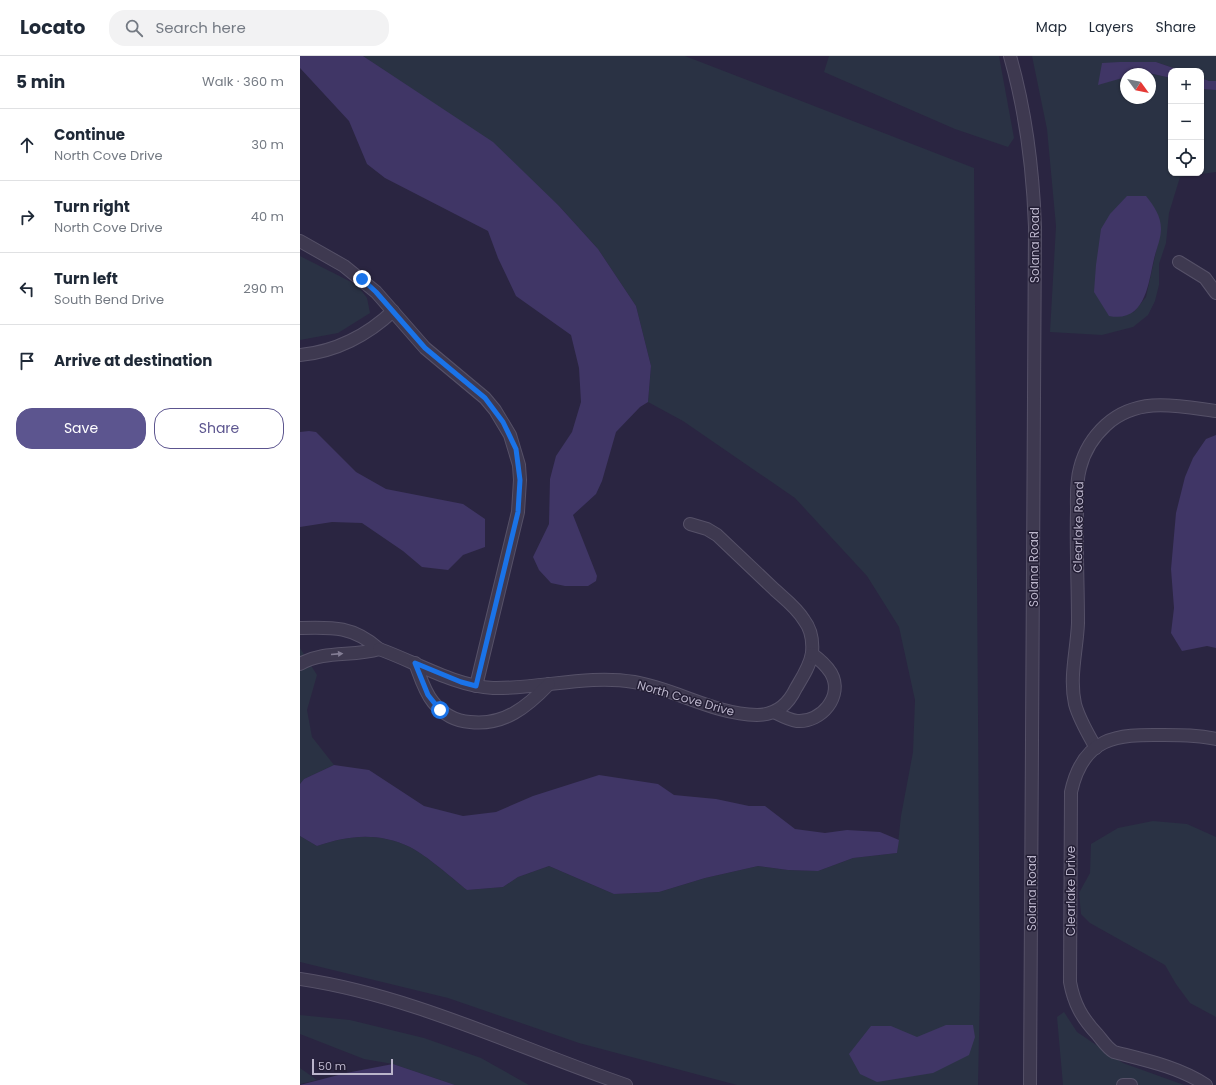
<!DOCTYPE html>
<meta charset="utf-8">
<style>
:root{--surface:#fff;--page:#f2f2f3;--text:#1f2937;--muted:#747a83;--line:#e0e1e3;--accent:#5c558f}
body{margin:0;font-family:Poppins,sans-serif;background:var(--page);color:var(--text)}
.controls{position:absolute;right:12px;top:12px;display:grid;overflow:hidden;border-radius:8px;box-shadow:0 1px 3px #0004}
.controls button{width:36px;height:36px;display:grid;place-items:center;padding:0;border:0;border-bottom:1px solid var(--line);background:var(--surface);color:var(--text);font:20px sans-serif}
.compass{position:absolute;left:820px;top:12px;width:36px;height:36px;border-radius:50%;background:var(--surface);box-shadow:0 1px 3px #0004;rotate:123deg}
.scale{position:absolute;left:12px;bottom:10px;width:81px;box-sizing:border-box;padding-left:4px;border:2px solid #bbb5cb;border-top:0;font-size:11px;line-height:14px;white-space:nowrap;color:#bbb5cb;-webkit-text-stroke:3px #231e35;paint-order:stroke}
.stop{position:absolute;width:12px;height:12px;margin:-9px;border:3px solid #1a73e8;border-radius:50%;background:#fff}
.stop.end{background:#1a73e8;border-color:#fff;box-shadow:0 1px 4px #0008}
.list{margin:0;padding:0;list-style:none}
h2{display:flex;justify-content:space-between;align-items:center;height:52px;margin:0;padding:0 16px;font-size:17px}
h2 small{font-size:13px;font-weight:400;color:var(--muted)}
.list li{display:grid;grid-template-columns:26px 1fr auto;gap:12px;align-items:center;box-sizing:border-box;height:72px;padding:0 16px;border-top:1px solid var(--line)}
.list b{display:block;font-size:15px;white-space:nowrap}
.list p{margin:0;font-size:13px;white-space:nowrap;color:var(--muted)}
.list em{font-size:13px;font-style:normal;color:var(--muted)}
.actions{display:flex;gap:8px;padding:12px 16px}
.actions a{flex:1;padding:9px 0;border:1px solid var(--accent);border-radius:16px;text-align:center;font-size:14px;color:var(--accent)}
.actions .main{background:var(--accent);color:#fff}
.icon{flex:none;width:22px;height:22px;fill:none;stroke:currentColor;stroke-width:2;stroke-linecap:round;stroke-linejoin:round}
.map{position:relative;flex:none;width:916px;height:1029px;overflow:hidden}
header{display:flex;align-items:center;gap:24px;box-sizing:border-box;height:56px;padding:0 20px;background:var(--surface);border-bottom:1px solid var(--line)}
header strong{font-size:19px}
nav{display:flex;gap:22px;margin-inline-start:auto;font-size:14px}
.search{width:280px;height:36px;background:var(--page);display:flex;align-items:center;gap:10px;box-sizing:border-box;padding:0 14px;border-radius:16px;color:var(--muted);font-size:15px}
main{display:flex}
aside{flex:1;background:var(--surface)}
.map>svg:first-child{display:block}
.green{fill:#2a3244;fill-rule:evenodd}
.water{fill:#403666}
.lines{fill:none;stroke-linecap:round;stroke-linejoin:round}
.minor-casing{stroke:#565168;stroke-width:14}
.tertiary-casing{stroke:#565168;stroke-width:14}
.minor{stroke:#3e3950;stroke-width:12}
.tertiary{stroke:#3e3950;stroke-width:12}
.oneway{fill:#837d94}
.route{stroke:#1a73e8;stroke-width:5}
.labels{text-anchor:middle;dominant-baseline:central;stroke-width:3;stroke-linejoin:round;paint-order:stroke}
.street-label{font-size:12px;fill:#bbb5cb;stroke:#231e35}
</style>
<header>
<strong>Locato</strong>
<div class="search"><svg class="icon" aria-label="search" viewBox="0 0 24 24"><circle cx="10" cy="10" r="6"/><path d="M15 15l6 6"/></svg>Search here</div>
<nav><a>Map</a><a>Layers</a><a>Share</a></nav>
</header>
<main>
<aside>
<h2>5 min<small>Walk · 360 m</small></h2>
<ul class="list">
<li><svg class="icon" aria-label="ahead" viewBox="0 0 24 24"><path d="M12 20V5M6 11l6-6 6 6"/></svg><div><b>Continue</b><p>North Cove Drive</p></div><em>30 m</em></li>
<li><svg class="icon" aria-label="right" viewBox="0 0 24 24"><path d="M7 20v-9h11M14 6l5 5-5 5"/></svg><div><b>Turn right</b><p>North Cove Drive</p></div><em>40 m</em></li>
<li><svg class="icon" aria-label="left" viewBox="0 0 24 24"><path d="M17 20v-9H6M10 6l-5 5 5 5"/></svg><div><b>Turn left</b><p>South Bend Drive</p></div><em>290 m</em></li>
<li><svg class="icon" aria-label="arrive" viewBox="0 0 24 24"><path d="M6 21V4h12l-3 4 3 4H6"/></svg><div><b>Arrive at destination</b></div></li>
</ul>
<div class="actions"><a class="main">Save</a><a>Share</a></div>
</aside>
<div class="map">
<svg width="916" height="1029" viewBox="0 0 916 1029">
<rect width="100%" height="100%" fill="#2a2541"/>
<g class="green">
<path d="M63 0H385L674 112 680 932 678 1029H437L279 987 148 942 0 906V780L17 790C49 779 78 776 110 791 126 799 152 822 167 834L203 831 218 821 249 810 314 838 359 836 405 822 458 810 488 814 518 815 553 802 597 797 601 760 613 696 615 644 599 571 567 520 495 442 383 365 348 346 351 310 336 250 298 193 259 150 121 39Z"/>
<polygon points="529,0 699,0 714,82 708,91 655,73 524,16"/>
<path d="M732 0H916V25H909L901 22V15H882L856 6 798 28 826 21V42H850V18H836L844 16 871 22V117H901V33L916 34V116L880 121 869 157 866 187 859 208V229L855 245 848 259 833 271 802 279 750 276 756 170 747 73ZM861 173 846 241 833 257Z"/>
<polygon points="0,200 57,229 67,242 70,257 38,277 0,284"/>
<polygon points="0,592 17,619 7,654 12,681 34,709 4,723 0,728"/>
<polygon points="853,765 887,768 916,781 916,961 890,947 876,928 865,909 790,867 781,858 779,837 790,817 791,788 818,772"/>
<polygon points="764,956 777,976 823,1007 884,1029 763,1029 757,961"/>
<polygon points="0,959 50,964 124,982 181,1002 229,1029 155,1029 93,1008 64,1003 0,978"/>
<polygon points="0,1012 17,1024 0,1028"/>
</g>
<g class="water">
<polygon points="0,0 63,0 193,86 259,150 298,193 336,250 351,310 348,346 340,351 316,376 302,425 296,438 273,459 297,520 296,525 288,530 265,530 251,527 239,514 233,501 249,468 250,423 256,400 272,376 281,346 279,312 271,279 216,240 198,202 188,175 85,122 67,108 49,65 0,12"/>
<polygon points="820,6 856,6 882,15 871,15 871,22 844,16 826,18 826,21 798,29 802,7"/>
<polygon points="901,22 909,25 916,25 916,34 901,33"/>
<path d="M827 140H846C854 150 861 160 861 173 861 183 856 194 854 203 848 229 845 267 809 260L794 236 796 209 801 173 810 158Z"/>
<polygon points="9,375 16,376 56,416 86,433 163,448 185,463 185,491 163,499 148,514 122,511 103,495 62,467 32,466 0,471 0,376"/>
<polygon points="916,379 916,592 907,590 882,595 871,577 874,552 871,513 876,457 885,421 893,402 906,383"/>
<path d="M34 709 69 714 124 750 163 760 196 756 233 740 299 719 358 728 374 739 416 743 449 750H465L495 773 525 777 547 774 580 776 599 784 597 797 553 802 518 815 488 814 458 810 405 822 359 836 314 838 249 810 218 821 203 831 167 834C152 822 126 799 110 791 78 776 49 779 17 790L0 780V728L4 723Z"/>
<polygon points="646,969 673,969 675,981 669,999 633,1017 577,1026 560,1018 549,998 571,970 591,970 617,981"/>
<polygon points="93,1008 155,1029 0,1029 46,1017"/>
</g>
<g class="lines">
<defs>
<g id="minor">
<polyline points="0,185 44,210 76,236 125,292 185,342 195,354 210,379 219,409 220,424 218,456 176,630"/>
<polyline points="879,206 905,222 916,237"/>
<path d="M0 299C35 296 68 279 93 255"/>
<path d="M0 572C33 571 53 570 79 593 52 601 25 594 0 608"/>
<path d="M79 593C116 606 154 630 193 632 240 633 288 618 334 626 376 633 413 658 457 659 476 659 488 649 496 632 502 622 510 610 512 597 513 586 511 573 504 564 497 552 485 543 475 534 456 516 437 498 417 479L407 473 390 468"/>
<path d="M115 607C120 620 124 635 133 646 142 657 155 665 170 666 204 670 227 651 249 628"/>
<path d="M474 656C482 660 489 664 497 665 521 667 544 640 531 617 526 609 519 603 512 598"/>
<path d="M796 692C788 678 779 663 775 648 769 621 777 594 778 567 778 529 776 492 777 455 777 441 776 426 780 412 784 396 794 380 806 369 838 340 878 350 916 355"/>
<path d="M0 923C114 940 218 992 326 1029"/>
<polyline points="823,1029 831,1029"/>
<path d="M906 1029C879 1011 845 1004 814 996 807 992 803 985 797 978 782 962 774 948 770 926L771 736C783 681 816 678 864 679 882 679 899 679 916 683"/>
</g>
<path id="tertiary" d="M710 0C726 56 733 113 735 171L730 1029"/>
</defs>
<use href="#minor" class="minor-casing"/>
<use href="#tertiary" class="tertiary-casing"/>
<use href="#minor" class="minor"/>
<use href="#tertiary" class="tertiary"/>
</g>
<defs><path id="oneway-solid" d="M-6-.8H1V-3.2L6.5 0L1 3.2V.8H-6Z"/></defs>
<use class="oneway" href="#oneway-solid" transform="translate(37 598) rotate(-5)"/>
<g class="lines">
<polyline class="route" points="62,223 76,236 125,292 185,342 203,366 216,393 220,424 218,456 176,630 161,626 115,607 128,639 140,654"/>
</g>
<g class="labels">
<g class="street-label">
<text transform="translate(734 189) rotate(-90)">Solana Road</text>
<text transform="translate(778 471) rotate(-89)">Clearlake Road</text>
<text transform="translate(733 513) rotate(-90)">Solana Road</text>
<text transform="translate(386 642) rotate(16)">North Cove Drive</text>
<text transform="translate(770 835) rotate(-90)">Clearlake Drive</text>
<text transform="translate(731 837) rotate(-90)">Solana Road</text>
</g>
</g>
</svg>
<div class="controls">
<button>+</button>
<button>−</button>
<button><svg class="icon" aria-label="locate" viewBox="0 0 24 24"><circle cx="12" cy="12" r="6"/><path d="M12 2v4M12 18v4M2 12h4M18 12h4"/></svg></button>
</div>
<svg class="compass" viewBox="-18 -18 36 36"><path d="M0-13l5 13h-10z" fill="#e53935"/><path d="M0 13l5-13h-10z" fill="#747a83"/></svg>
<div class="scale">50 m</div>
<div class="stop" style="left:140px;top:654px"></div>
<div class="stop end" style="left:62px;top:223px"></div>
</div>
</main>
